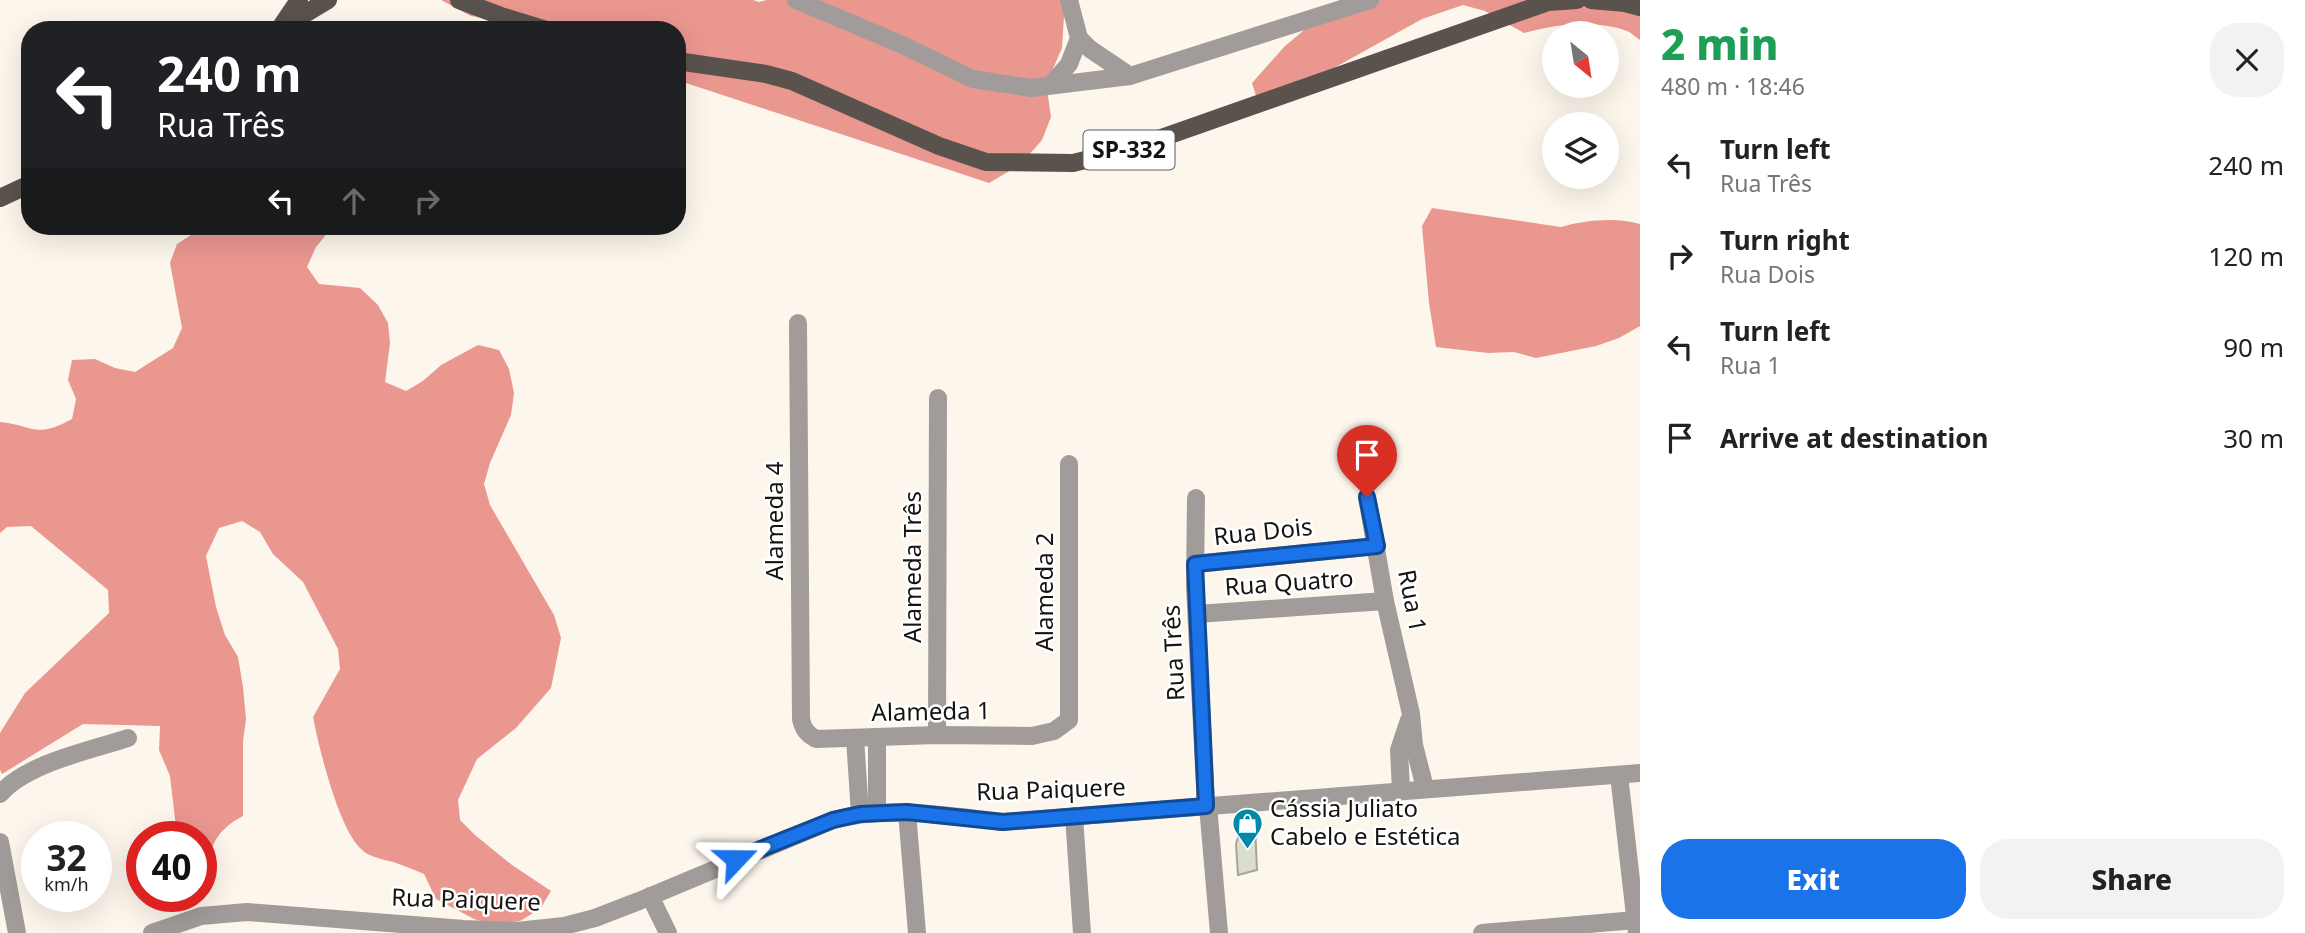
<!DOCTYPE html>
<meta charset="utf-8">
<style>
body{margin:0;font-family:"Noto Sans",sans-serif;background:#f2f2f2;color:#222;height:100vh;display:flex;flex-direction:column;font-size:26px;white-space:nowrap}
*{box-sizing:border-box;margin:0}
p{font-size:23px;color:#767676}
.icon{flex:none;width:38px;height:38px;fill:none;stroke:currentColor;stroke-width:2;stroke-linecap:round;stroke-linejoin:round}
.map{position:relative;flex:1;overflow:hidden}
.details{display:flex;flex-direction:column;background:#fff;width:665px}
.details>*{flex:none}
.banner{position:absolute;left:21px;top:21px;width:665px;height:214px;border-radius:28px;box-shadow:0 7px 28px #0002;background:#202124;color:#fff;overflow:hidden}
.needle{width:46px;rotate:150deg}
.controls{position:absolute;left:1542px;top:21px;display:grid;gap:14px}
.controls a{display:grid;place-items:center;width:77px;height:77px;border-radius:50%;background:#fff;box-shadow:0 7px 28px #0002;font-size:35px}
.speed{position:absolute;left:21px;top:821px;display:flex;gap:14px;font-size:35px;font-weight:700;text-align:center}
.speed>*{display:grid;place-content:center;width:91px;height:91px;border-radius:50%;background:#fff;box-shadow:0 7px 28px #0002;line-height:1}
.speed small{font-size:18px;font-weight:400}
.speed .limit{border:10px solid #d22;background:#fff;color:#111}
.pin{position:absolute;display:grid;place-items:center;width:60px;height:60px;color:#fff;margin:-72px -30px;border-radius:50% 50% 50% 0;rotate:-45deg;box-shadow:0 0 7px #0007}
.pin .icon{rotate:45deg}
.me{position:absolute;width:77px;margin:-38px;rotate:67deg;stroke-linejoin:round;filter:drop-shadow(0 0 5px #0008)}
.turn{display:flex;align-items:center;gap:24px;height:147px;padding:0 21px;font-size:32px}
.turn .icon{width:91px;height:91px;stroke-width:2.5}
.turn b{display:block;font-size:49px;line-height:60px}
.lanes{display:flex;align-items:center;height:66px;padding:0 21px;background:#0003;justify-content:center;gap:35px;direction:ltr}
.lanes .off{opacity:.35}
.round{display:grid;place-items:center;flex:none;width:74px;height:74px;border-radius:28px;background:#f2f2f2}
.summary{display:flex;align-items:center;justify-content:space-between;height:119px;padding:0 21px}
h1{font-size:42px;font-weight:800;line-height:52px;color:#1e9e55}
.button{display:flex;gap:14px;margin-top:auto;padding:14px 21px}
.button a{flex:1;height:80px;border-radius:28px;background:#1a73e8;color:#fff;font-size:28px;font-weight:800;line-height:80px;text-align:center}
.button a+a{background:#f2f2f2;color:#222}
ul{padding:0;list-style:none}
li{display:flex;align-items:center;gap:21px;height:91px;padding:0 21px}
li div{flex:1}
li b{display:block;font-size:26px}
li em{font-style:normal}
main{display:flex;flex:1;min-height:0}
.map>svg:first-child{display:block}
.forest{fill:#ea9790}
.building{fill:#dcddd1;stroke:#a5a69b;stroke-width:2}
.lines{fill:none;stroke-linecap:round;stroke-linejoin:round}
.minor{stroke:#a19c99;stroke-width:18}
.major{stroke:#5a524d;stroke-width:18}
.route-casing{stroke:#114b97;stroke-width:18}
.route{stroke:#1a73e8;stroke-width:12}
.labels{text-anchor:middle;stroke-width:5;stroke-linejoin:round;paint-order:stroke}
.shield{fill:#fff;stroke:#5c5a58;stroke-width:2}
.shield-label{font-size:23px;font-weight:bold;fill:#161410}
.street-label{font-size:24px;fill:#161410;stroke:#fff}
.poi-label{font-size:24px;fill:#161410;stroke:#fff;text-anchor:start}
</style>
<main>
<div class="map">
<svg width="1640" height="933" viewBox="0 0 1640 933">
<rect width="100%" height="100%" fill="#fdf6ec"/>
<!-- forest -->
<g class="forest">
<path d="M441,0H753L759,2L767,0H1065L1062,48L1052,71L1048,96L1051,117L1042,140L1028,156L1013,169L989,183L677,80V30H525L496,20L471,16Z"/>
<path d="M1340,0H1640V40C1635,37 1632,33 1627,31C1596,19 1555,24 1524,33L1485,11L1463,5L1422,19L1316,78L1258,102L1252,83L1285,46Z"/>
<path d="M1432,208L1561,227C1585,220 1616,217 1640,224V326L1619,338L1596,346L1536,358L1514,352L1488,353L1436,347L1429,303L1422,226Z"/>
<path d="M205,226H333L316,247L307,267L319,284L360,288L378,305L388,323L390,343L385,382L406,391L423,381L441,365L478,345L499,350L509,369L514,393L511,415L490,463L484,484L490,505L554,615L561,638L551,688L516,728L477,759L458,800L460,820L475,835L512,865L551,891L540,909L520,921L495,925L474,919L436,899L424,874C416,871 408,867 399,864C386,859 370,859 360,848C338,826 319,748 313,717L340,669L338,649L303,582L273,554L260,532L242,521L219,528L206,556L216,607L225,635L238,657L243,687L246,719L243,741V816C219,829 212,841 207,868L201,866V836H177L170,776L159,750L160,726L83,724L2,774L0,770V733L25,693L109,613L108,590L31,526L7,527L0,533V422C36,426 35,439 72,419L76,399L68,380L72,360L95,359L115,368L135,372L173,348L182,328L170,263L177,244Z"/>
</g>
<!-- building -->
<path class="building" d="M1247,826H1255L1257,870L1238,875L1236,844L1240,831Z"/>
<g class="lines">
<!-- minor -->
<g class="minor">
<path d="M796,0L898,43L973,79L1031,88L1130,76L1370,0"/>
<path d="M1079,38L1090,49L1130,76"/>
<path d="M1051,85L1069,64L1079,38L1069,0"/>
<path d="M798,323L801,719C803,729 807,734 816,739L937,735L1032,736L1054,731L1069,720V464"/>
<path d="M1367,497L1385,601L1411,714L1414,745L1425,788"/>
<path d="M1196,498L1195,586L1206,806"/>
<path d="M1195,564L1377,546"/>
<path d="M1197,614L1385,601"/>
<path d="M937,735L938,398"/>
<path d="M877,737V813"/>
<path d="M855,738L860,814"/>
<path d="M1619,775L1637,933"/>
<path d="M1401,790L1399,750L1409,720"/>
<path d="M0,794C27,763 89,751 128,738"/>
<path d="M1208,806L1219,933"/>
<path d="M907,812L917,933"/>
<path d="M1074,816L1082,933"/>
<path d="M0,842L17,933"/>
<path d="M650,896L668,933"/>
<path d="M152,933L201,916L247,912L464,929L517,931L564,926L595,918L639,901L833,820C888,805 947,816 1003,822L1640,773"/>
<path d="M1482,933L1636,920"/>
</g>
<!-- major -->
<g class="major">
<path d="M459,0L501,16L547,30"/>
<path d="M1591,0L1625,3L1640,7"/>
<path d="M282,25L299,0"/>
<path d="M278,30L328,0"/>
<path d="M677,61L766,74L792,81L939,146L986,162L1073,163L1130,149L1548,2L1577,0"/>
<path d="M0,198L30,184"/>
</g>
</g>
<g class="lines">
<defs>
<path id="route" d="M736,859L833,820L860,814L907,812L1003,822L1206,806L1195,564L1377,546L1367,497"/>
</defs>
<!-- route casing -->
<use href="#route" class="route-casing"/>
<!-- route -->
<use href="#route" class="route"/>
</g>
<!-- icons -->
<defs>
<symbol id="shop-pin" viewBox="-11 -11 22 30"><path d="M0 17L-7.5 6A9.5 9.5 0 1 1 7.5 6Z" fill="#0089a8" stroke="#fff"/><path d="M-5-2.5h2.3a2.7 3.5 0 0 1 5.4 0H5L5.5 6h-11ZM-1.5-2.5h3a1.5 2.3 0 0 0-3 0Z" fill="#fff"/></symbol>
</defs>
<g fill-rule="evenodd">
<use href="#shop-pin" x="1230" y="806" width="35" height="47"/>
</g>
<g class="labels">
<!-- shield labels -->
<rect class="shield" x="1083.5" y="130.5" width="91" height="39" rx="5"/>
<g class="shield-label">
<text x="1129" y="158">SP-332</text>
</g>
<!-- street labels -->
<g class="street-label">
<text transform="translate(775 521) rotate(-90)" y="8">Alameda 4</text>
<text transform="translate(1263 532) rotate(-6)" y="8">Rua Dois</text>
<text transform="translate(913 567) rotate(-90)" y="8">Alameda Três</text>
<text transform="translate(1289 583) rotate(-4)" y="8">Rua Quatro</text>
<text transform="translate(1045 592) rotate(-90)" y="8">Alameda 2</text>
<text transform="translate(1412 601) rotate(79)" y="8">Rua 1</text>
<text transform="translate(1174 653) rotate(-93)" y="8">Rua Três</text>
<text transform="translate(931 712) rotate(-1)" y="8">Alameda 1</text>
<text transform="translate(1051 790) rotate(-2)" y="8">Rua Paiquere</text>
<text transform="translate(466 900) rotate(2)" y="8">Rua Paiquere</text>
</g>
<!-- poi labels -->
<g class="poi-label">
<text x="1270" y="817">Cássia Juliato<tspan x="1270" dy="28">Cabelo e Estética</tspan></text>
</g>
</g>
</svg>
<div class="controls">
<a><svg class="needle" viewBox="-14 -14 28 28"><path d="M0-13l5 13h-10z" fill="#e53935"/><path d="M0 13l5-13h-10z" fill="#767676"/></svg></a>
<a><svg class="icon" aria-label="layers" viewBox="0 0 24 24"><path d="M12 4l9 5-9 5-9-5zM3 14l9 5 9-5"/></svg></a>
</div>
<div class="speed"><div>32<small>km/h</small></div><div class="limit">40</div></div>
<div class="pin" style="left:1367px;top:497px;background:#d93025"><svg class="icon" aria-label="arrive" viewBox="0 0 24 24"><path d="M6 21V4h12l-3 4 3 4H6"/></svg></div>
<svg class="me" style="left:736px;top:859px" viewBox="-20 -20 40 40"><path d="M0-17L14 15 0 8-14 15z" fill="#1a73e8" stroke="#fff" stroke-width="4"/></svg>
<div class="banner">
<div class="turn"><svg class="icon" aria-label="left" viewBox="0 0 24 24"><path d="M17 20v-9H6M10 6l-5 5 5 5"/></svg><div><b>240 m</b>Rua Três</div></div>
<div class="lanes"><svg class="icon" aria-label="left" viewBox="0 0 24 24"><path d="M17 20v-9H6M10 6l-5 5 5 5"/></svg><svg class="icon off" aria-label="ahead" viewBox="0 0 24 24"><path d="M12 20V5M6 11l6-6 6 6"/></svg><svg class="icon off" aria-label="right" viewBox="0 0 24 24"><path d="M7 20v-9h11M14 6l5 5-5 5"/></svg></div>
</div>
</div>
<section class="details">
<div class="summary"><div><h1>2 min</h1><p>480 m · 18:46</p></div><a class="round"><svg class="icon" aria-label="close" viewBox="0 0 24 24"><path d="M6 6l12 12M18 6L6 18"/></svg></a></div>
<ul>
<li><svg class="icon" aria-label="left" viewBox="0 0 24 24"><path d="M17 20v-9H6M10 6l-5 5 5 5"/></svg><div><b>Turn left</b><p>Rua Três</p></div><em>240 m</em></li>
<li><svg class="icon" aria-label="right" viewBox="0 0 24 24"><path d="M7 20v-9h11M14 6l5 5-5 5"/></svg><div><b>Turn right</b><p>Rua Dois</p></div><em>120 m</em></li>
<li><svg class="icon" aria-label="left" viewBox="0 0 24 24"><path d="M17 20v-9H6M10 6l-5 5 5 5"/></svg><div><b>Turn left</b><p>Rua 1</p></div><em>90 m</em></li>
<li><svg class="icon" aria-label="arrive" viewBox="0 0 24 24"><path d="M6 21V4h12l-3 4 3 4H6"/></svg><div><b>Arrive at destination</b></div><em>30 m</em></li>
</ul>
<div class="button"><a>Exit</a><a>Share</a></div>
</section>
</main>
